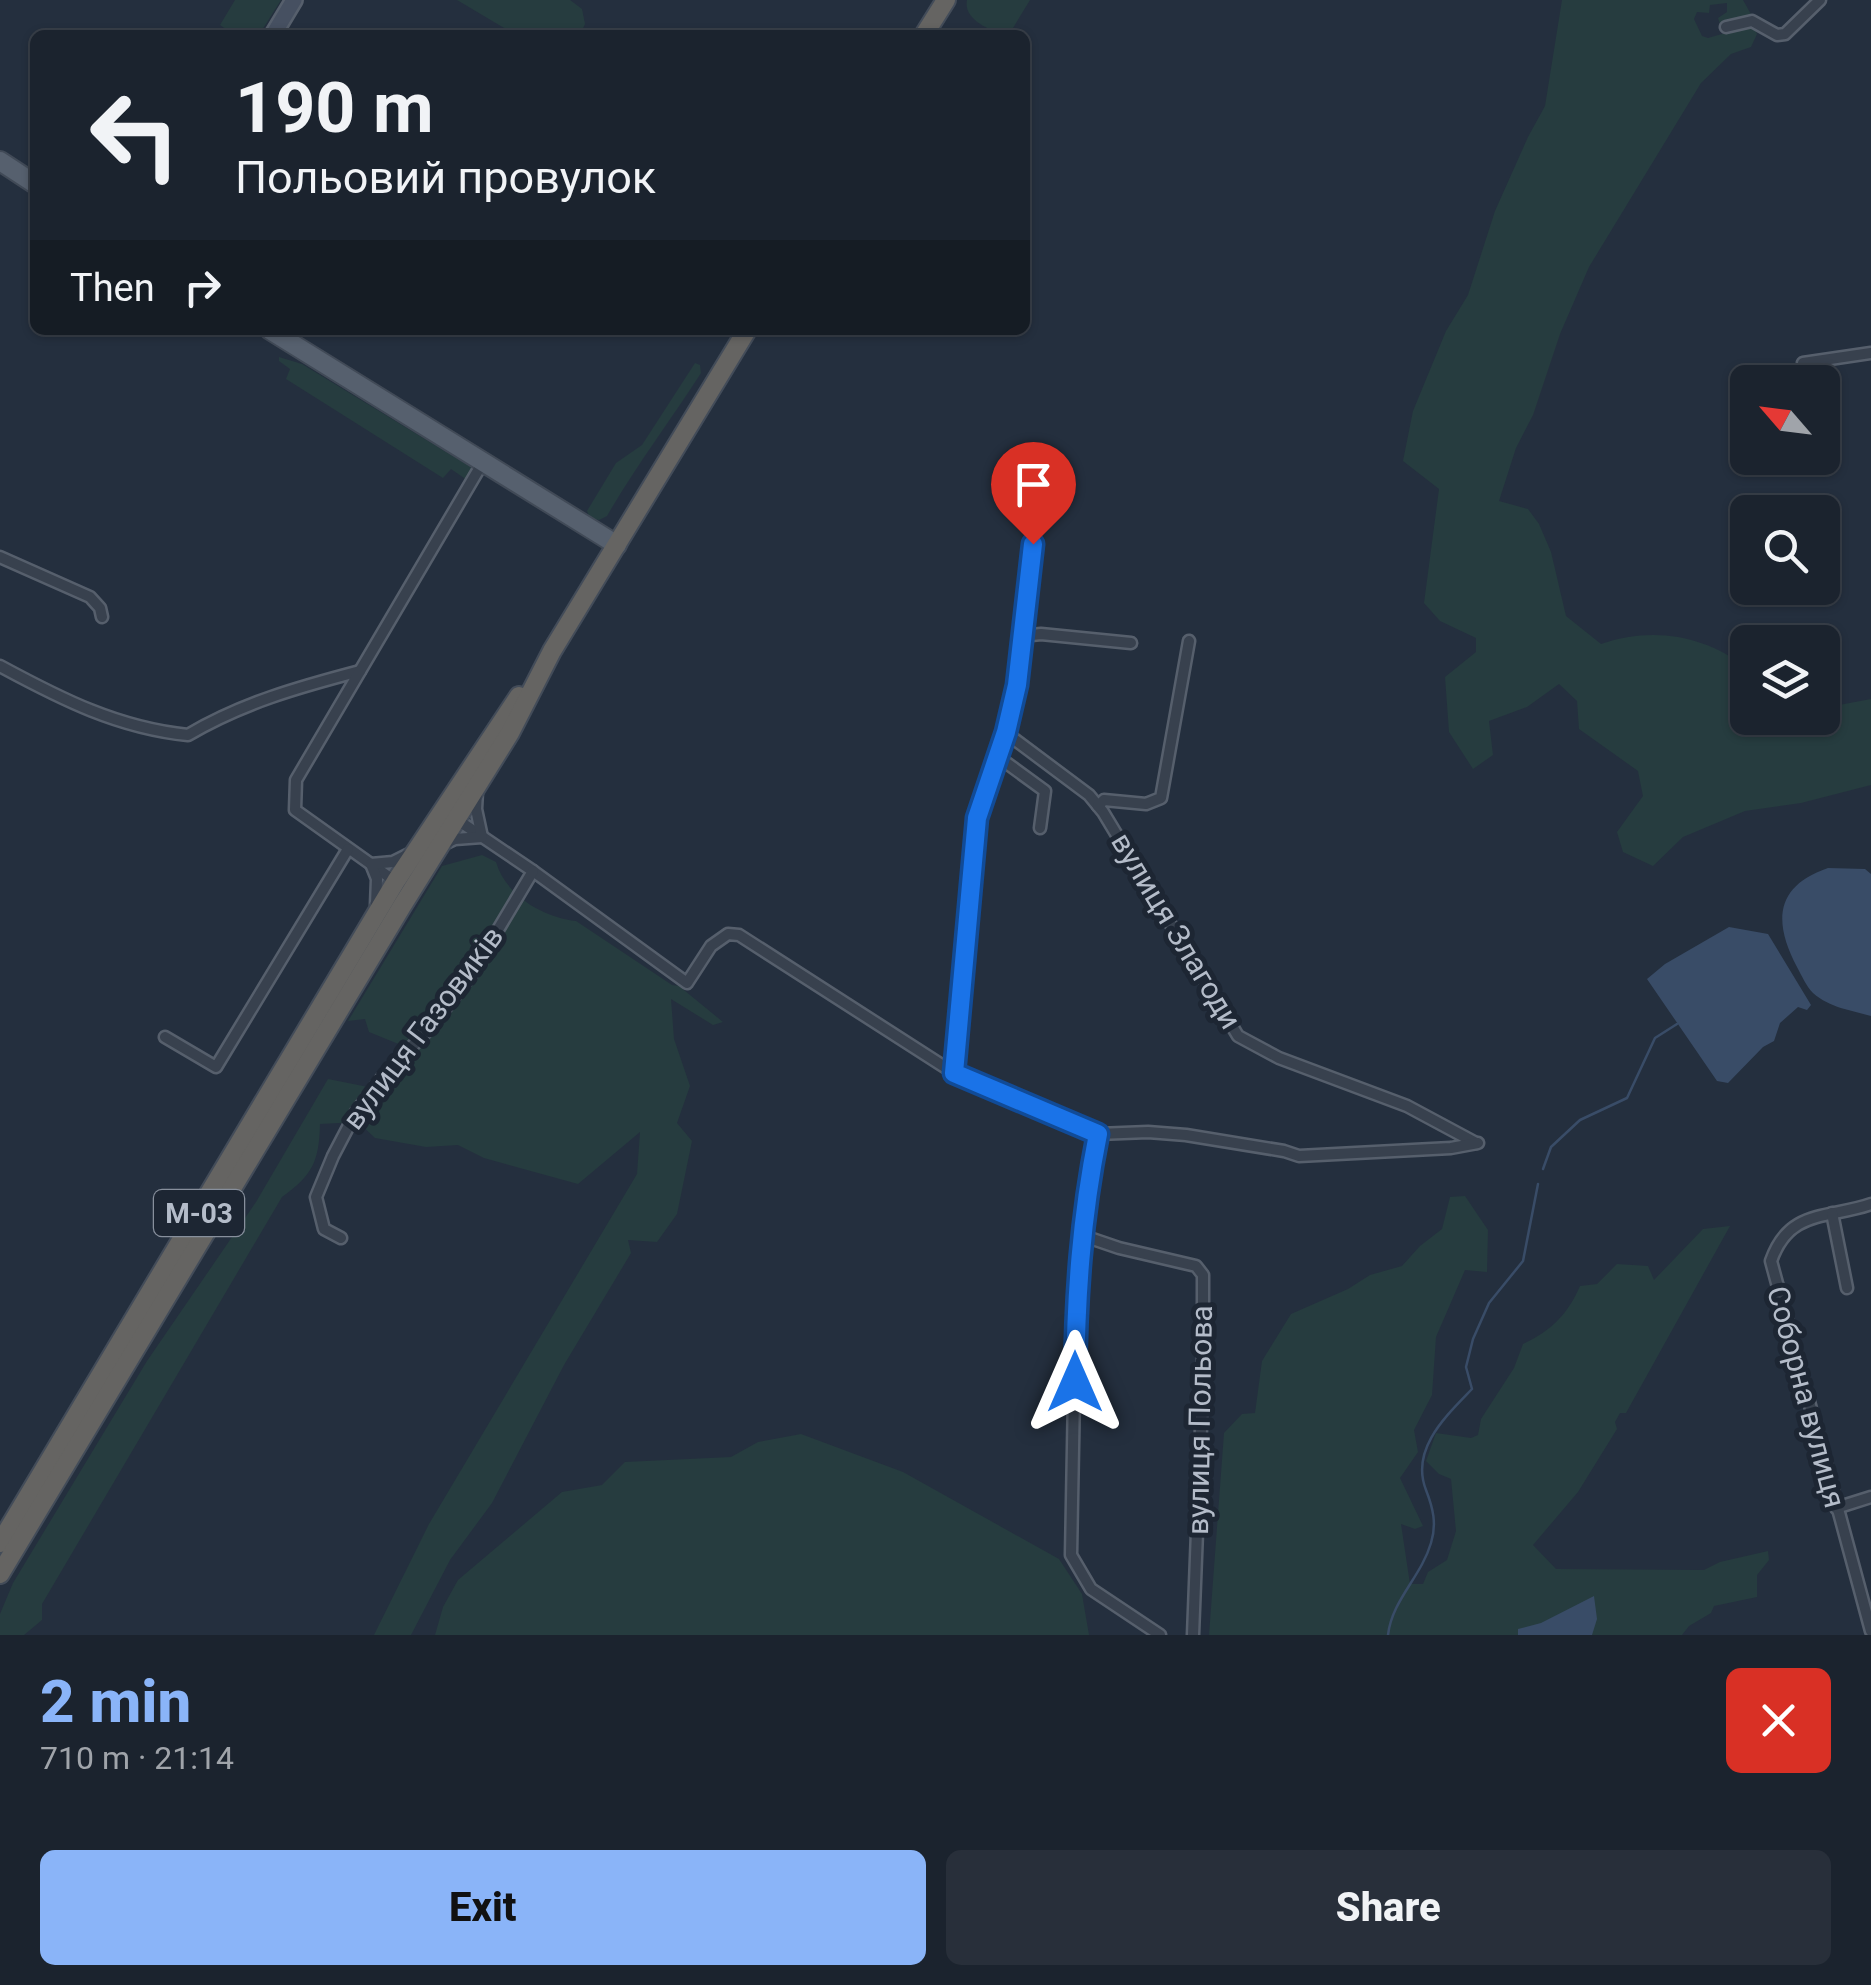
<!DOCTYPE html>
<meta charset="utf-8">
<style>
body{margin:0;font-family:Roboto,sans-serif;background:#282f3a;color:#f1f3f6;height:100vh;display:flex;flex-direction:column;font-size:38px;white-space:nowrap}
*{box-sizing:border-box;margin:0}
p{font-size:32px;color:#a0a4aa}
.icon{flex:none;width:55px;height:55px;fill:none;stroke:currentColor;stroke-width:2;stroke-linecap:round;stroke-linejoin:round}
.map{position:relative;height:1635px;overflow:hidden}
.panel{display:flex;flex-direction:column;background:#1b232e;flex:1}
.panel>*{flex:none}
.top-card{position:absolute;left:30px;top:30px;width:1000px;height:305px;border-radius:15px;box-shadow:0 2px 8px #0004,0 0 0 2px #39404a;background:#1b232e;color:#f1f3f6;overflow:hidden}
.needle{width:65px;rotate:298deg}
.fabs{position:absolute;left:1730px;top:365px;display:grid;gap:20px}
.fabs a{display:grid;place-items:center;width:110px;height:110px;border-radius:15px;background:#1b232e;box-shadow:0 2px 8px #0004,0 0 0 2px #39404a;font-size:50px}
.pin{position:absolute;display:grid;place-items:center;width:85px;height:85px;color:#fff;margin:-102px -42px;border-radius:50% 50% 50% 0;rotate:-45deg;box-shadow:0 0 10px #0007}
.pin .icon{rotate:45deg}
.me{position:absolute;width:110px;margin:-55px;rotate:0deg;stroke-linejoin:round;filter:drop-shadow(0 0 8px #0008)}
.turn{display:flex;align-items:center;gap:35px;height:210px;padding:0 40px;font-size:45px}
.turn .icon{width:130px;height:130px;stroke-width:2.5}
.turn b{display:block;font-size:70px;line-height:85px}
.then{display:flex;align-items:center;height:95px;padding:0 40px;background:#0003;gap:20px;font-size:38px}
.round{display:grid;place-items:center;flex:none;width:105px;height:105px;border-radius:15px;background:#282f3a}
.summary{display:flex;align-items:center;justify-content:space-between;height:170px;padding:0 40px}
h1{font-size:60px;font-weight:800;line-height:75px;color:#8ab4f8}
.cta{display:flex;gap:20px;margin-top:auto;padding:20px 40px}
.cta a{flex:1;height:115px;border-radius:15px;background:#8ab4f8;color:#111;font-size:40px;font-weight:800;line-height:115px;text-align:center}
.cta a+a{background:#282f3a;color:#f1f3f6}
.map>svg:first-child{display:block}
.green{fill:#263c3f}
.water{fill:#394c67}
.lines{fill:none;stroke-linecap:round;stroke-linejoin:round}
.stream{stroke:#394c67;stroke-width:2.5}
.minor-casing{stroke:#565f6c;stroke-width:15}
.secondary-casing{stroke:#565f6c;stroke-width:20}
.primary-casing{stroke:#414a57;stroke-width:22}
.trunk-casing{stroke:#434c59;stroke-width:22}
.minor{stroke:#38414e;stroke-width:10}
.secondary{stroke:#465061;stroke-width:15}
.primary{stroke:#56606e;stroke-width:18}
.trunk{stroke:#656462;stroke-width:18}
.route-casing{stroke:#114b97;stroke-width:25}
.route{stroke:#1a73e8;stroke-width:18}
.labels{text-anchor:middle;stroke-width:10;stroke-linejoin:round;paint-order:stroke}
.shield{fill:#1d2633;stroke:#878f9c;stroke-width:2.5}
.shield-label{font-size:28px;font-weight:bold;fill:#b4bcc9}
.street-label{font-size:30px;fill:#b4bcc9;stroke:#1d2633}
</style>
<div class="map">
<svg width="1871" height="1635" viewBox="0 0 1871 1635">
<rect width="100%" height="100%" fill="#242f3e"/>
<!-- green -->
<g class="green">
<path d="M235,0H281L259,35H234L220,25Z"/>
<path d="M457,0H570L582,9L585,24L580,35H516Z"/>
<path d="M967,0H1030L1010,33L1003,35C988,29 963,19 967,0Z"/>
<path d="M1562,0H1743L1752,16L1720,24L1718,18L1727,12V3L1710,5L1709,13L1697,12L1694,19L1702,36L1708,38L1753,25L1757,34L1751,47L1731,54L1701,83L1589,267L1560,334L1533,415L1516,448L1499,501L1528,509L1539,524L1551,552L1566,616L1601,644C1652,626 1705,635 1747,668L1748,718H1822L1823,708L1871,699V785L1801,803L1745,811L1683,837L1653,866L1623,852L1617,832L1643,796L1638,771L1579,729L1577,701L1559,684L1527,707L1489,721L1493,755L1473,769L1449,732L1445,677L1476,652V638L1440,621L1424,603L1439,489L1403,461L1413,411L1446,331L1468,295L1495,211L1528,137L1545,106Z"/>
<path d="M279,357L302,364L474,469L467,480L451,469L443,478L286,379L290,369L279,361Z"/>
<path d="M695,363L700,365L701,373C670,421 636,466 607,516L599,520L590,518L587,511L616,463L642,445Z"/>
<path d="M482,855L496,862C506,896 543,917 576,921L672,985L679,986L723,1022L713,1025L671,999L674,1039L690,1086L677,1123L692,1141L677,1214L657,1242L628,1240L631,1253L564,1365L492,1503L450,1560L411,1635H374L429,1524L637,1174L640,1132L578,1184L484,1158L458,1145L426,1147L375,1138L358,1122L320,1124C319,1161 313,1175 282,1197L42,1604V1620L24,1635H0V1614L13,1583L147,1361L256,1202L328,1079L383,1090L418,1052L369,1032L365,1019L348,1021L442,866Z"/>
<path d="M1465,1196L1488,1230L1487,1272L1465,1270L1436,1337L1432,1395L1414,1430L1418,1452L1400,1478L1423,1526L1415,1529L1401,1524L1410,1584H1423L1428,1572L1447,1560L1456,1531L1451,1479L1439,1474L1426,1461L1436,1433L1471,1438L1478,1435L1481,1419L1514,1368L1523,1344C1551,1331 1568,1314 1580,1286L1597,1284L1617,1264L1648,1266L1654,1280L1703,1229L1730,1226L1626,1413H1620L1615,1422L1617,1429L1578,1492L1533,1545L1556,1569L1704,1570L1720,1562L1768,1551L1769,1560L1757,1575V1597L1714,1606L1711,1613L1689,1626L1682,1635H1209L1224,1433L1242,1414L1255,1413L1262,1361L1291,1314L1348,1289L1370,1275L1402,1266L1420,1246L1442,1229L1450,1197Z"/>
<path d="M801,1434L903,1472L1059,1559L1082,1594L1089,1635H435L443,1607L458,1580L562,1492L602,1485L625,1462L731,1457L758,1442Z"/>
</g>
<!-- water -->
<g class="water">
<path d="M1828,868L1865,869L1871,874V1016C1851,1010 1830,1008 1813,993C1806,986 1802,976 1797,967C1773,922 1775,886 1828,868Z"/>
<path d="M1729,927L1768,934L1811,1005L1807,1010L1798,1007L1780,1023L1774,1041L1763,1047L1728,1083L1717,1081L1647,979L1665,964Z"/>
<path d="M1594,1596L1597,1619L1592,1635H1518V1629L1541,1623Z"/>
</g>
<g class="lines">
<!-- stream -->
<g class="stream">
<path d="M1543,1169L1551,1147L1580,1120L1627,1098L1655,1038L1677,1024"/>
<path d="M1388,1635C1392,1600 1421,1577 1431,1543C1437,1524 1433,1508 1426,1490C1410,1449 1446,1416 1472,1389L1466,1367L1473,1339L1489,1303L1523,1261L1538,1184"/>
</g>
<defs>
<g id="minor">
<path d="M1726,27L1752,21L1777,35L1785,34L1820,0"/>
<path d="M1803,363L1871,353"/>
<path d="M0,557L90,597L100,608L102,617"/>
<path d="M1022,636L1041,634L1131,643"/>
<path d="M0,666C61,699 118,728 188,735C242,703 299,687 360,671"/>
<path d="M1006,733L1089,795L1103,812L1238,1036L1279,1058L1407,1106L1476,1143"/>
<path d="M997,756L1045,791L1040,828"/>
<path d="M1098,806L1104,800L1146,804L1161,798L1189,641"/>
<path d="M456,819L533,871L687,983L711,946L728,934L739,935L954,1073L1098,1134L1148,1132L1186,1135L1284,1151L1299,1156L1451,1148L1478,1143"/>
<path d="M442,845L455,839L482,837L476,809L477,791"/>
<path d="M396,882L295,810L296,780L483,462"/>
<path d="M376,905L377,879L371,864L393,862L409,854"/>
<path d="M165,1037L216,1067L348,849"/>
<path d="M954,1073L977,818L1006,733L1017,685L1033,544"/>
<path d="M1098,1134L1086,1196L1076,1287L1071,1555L1091,1589L1160,1635"/>
<path d="M1871,1204C1827,1219 1789,1209 1771,1261L1871,1631"/>
<path d="M1832,1213L1847,1288"/>
<path d="M1081,1235L1119,1248L1196,1266L1203,1275V1376L1193,1635"/>
<path d="M341,1238L324,1229L316,1197L333,1156L356,1112L384,1075L431,1027L471,975L533,871"/>
<path d="M1836,1508L1871,1497"/>
</g>
<path id="secondary" d="M273,35L294,0"/>
<g id="primary">
<path d="M0,161L35,184"/>
<path d="M270,330L617,545"/>
</g>
<g id="trunk">
<path d="M924,35L946,0"/>
<path d="M0,1543L396,881L519,696"/>
<path d="M0,1574L402,906L510,733L552,651L747,330"/>
</g>
</defs>
<!-- minor casing -->
<use href="#minor" class="minor-casing"/>
<!-- secondary casing -->
<use href="#secondary" class="secondary-casing"/>
<!-- primary casing -->
<use href="#primary" class="primary-casing"/>
<!-- trunk casing -->
<use href="#trunk" class="trunk-casing"/>
<!-- minor -->
<use href="#minor" class="minor"/>
<!-- secondary -->
<use href="#secondary" class="secondary"/>
<!-- primary -->
<use href="#primary" class="primary"/>
<!-- trunk -->
<use href="#trunk" class="trunk"/>
</g>
<g class="lines">
<defs>
<path id="route" d="M1033,544L1017,685L1006,732L977,818L954,1073L1098,1134C1081,1219 1076,1296 1075,1382"/>
</defs>
<!-- route casing -->
<use href="#route" class="route-casing"/>
<!-- route -->
<use href="#route" class="route"/>
</g>
<g class="labels">
<!-- shield labels -->
<rect class="shield" x="154" y="1190" width="90" height="46" rx="8"/>
<g class="shield-label">
<text x="199" y="1223">М-03</text>
</g>
<!-- street labels -->
<g class="street-label">
<text transform="translate(1176 931) rotate(59)" y="10">вулиця Злагоди</text>
<text transform="translate(423 1028) rotate(-53)" y="10">вулиця Газовиків</text>
<text transform="translate(1806 1397) rotate(75)" y="10">Соборна вулиця</text>
<text transform="translate(1200 1420) rotate(-89)" y="10">вулиця Польова</text>
</g>
</g>
</svg>
<div class="fabs">
<a><svg class="needle" viewBox="-14 -14 28 28"><path d="M0-13l5 13h-10z" fill="#e53935"/><path d="M0 13l5-13h-10z" fill="#a0a4aa"/></svg></a>
<a><svg class="icon" aria-label="search" viewBox="0 0 24 24"><circle cx="10" cy="10" r="6"/><path d="M15 15l6 6"/></svg></a>
<a><svg class="icon" aria-label="layers" viewBox="0 0 24 24"><path d="M12 4l9 5-9 5-9-5zM3 14l9 5 9-5"/></svg></a>
</div>
<div class="pin" style="left:1033px;top:544px;background:#d93025"><svg class="icon" aria-label="arrive" viewBox="0 0 24 24"><path d="M6 21V4h12l-3 4 3 4H6"/></svg></div>
<svg class="me" style="left:1075px;top:1382px" viewBox="-20 -20 40 40"><path d="M0-17L14 15 0 8-14 15z" fill="#1a73e8" stroke="#fff" stroke-width="4"/></svg>
<div class="top-card">
<div class="turn"><svg class="icon" aria-label="left" viewBox="0 0 24 24"><path d="M17 20v-9H6M10 6l-5 5 5 5"/></svg><div><b>190 m</b>Польовий провулок</div></div>
<div class="then">Then<svg class="icon" aria-label="right" viewBox="0 0 24 24"><path d="M7 20v-9h11M14 6l5 5-5 5"/></svg></div>
</div>
</div>
<section class="panel">
<div class="summary"><div><h1>2 min</h1><p>710 m · 21:14</p></div><a class="round" style="background:#d93025;color:#fff"><svg class="icon" aria-label="close" viewBox="0 0 24 24"><path d="M6 6l12 12M18 6L6 18"/></svg></a></div>
<div class="cta"><a>Exit</a><a>Share</a></div>
</section>
